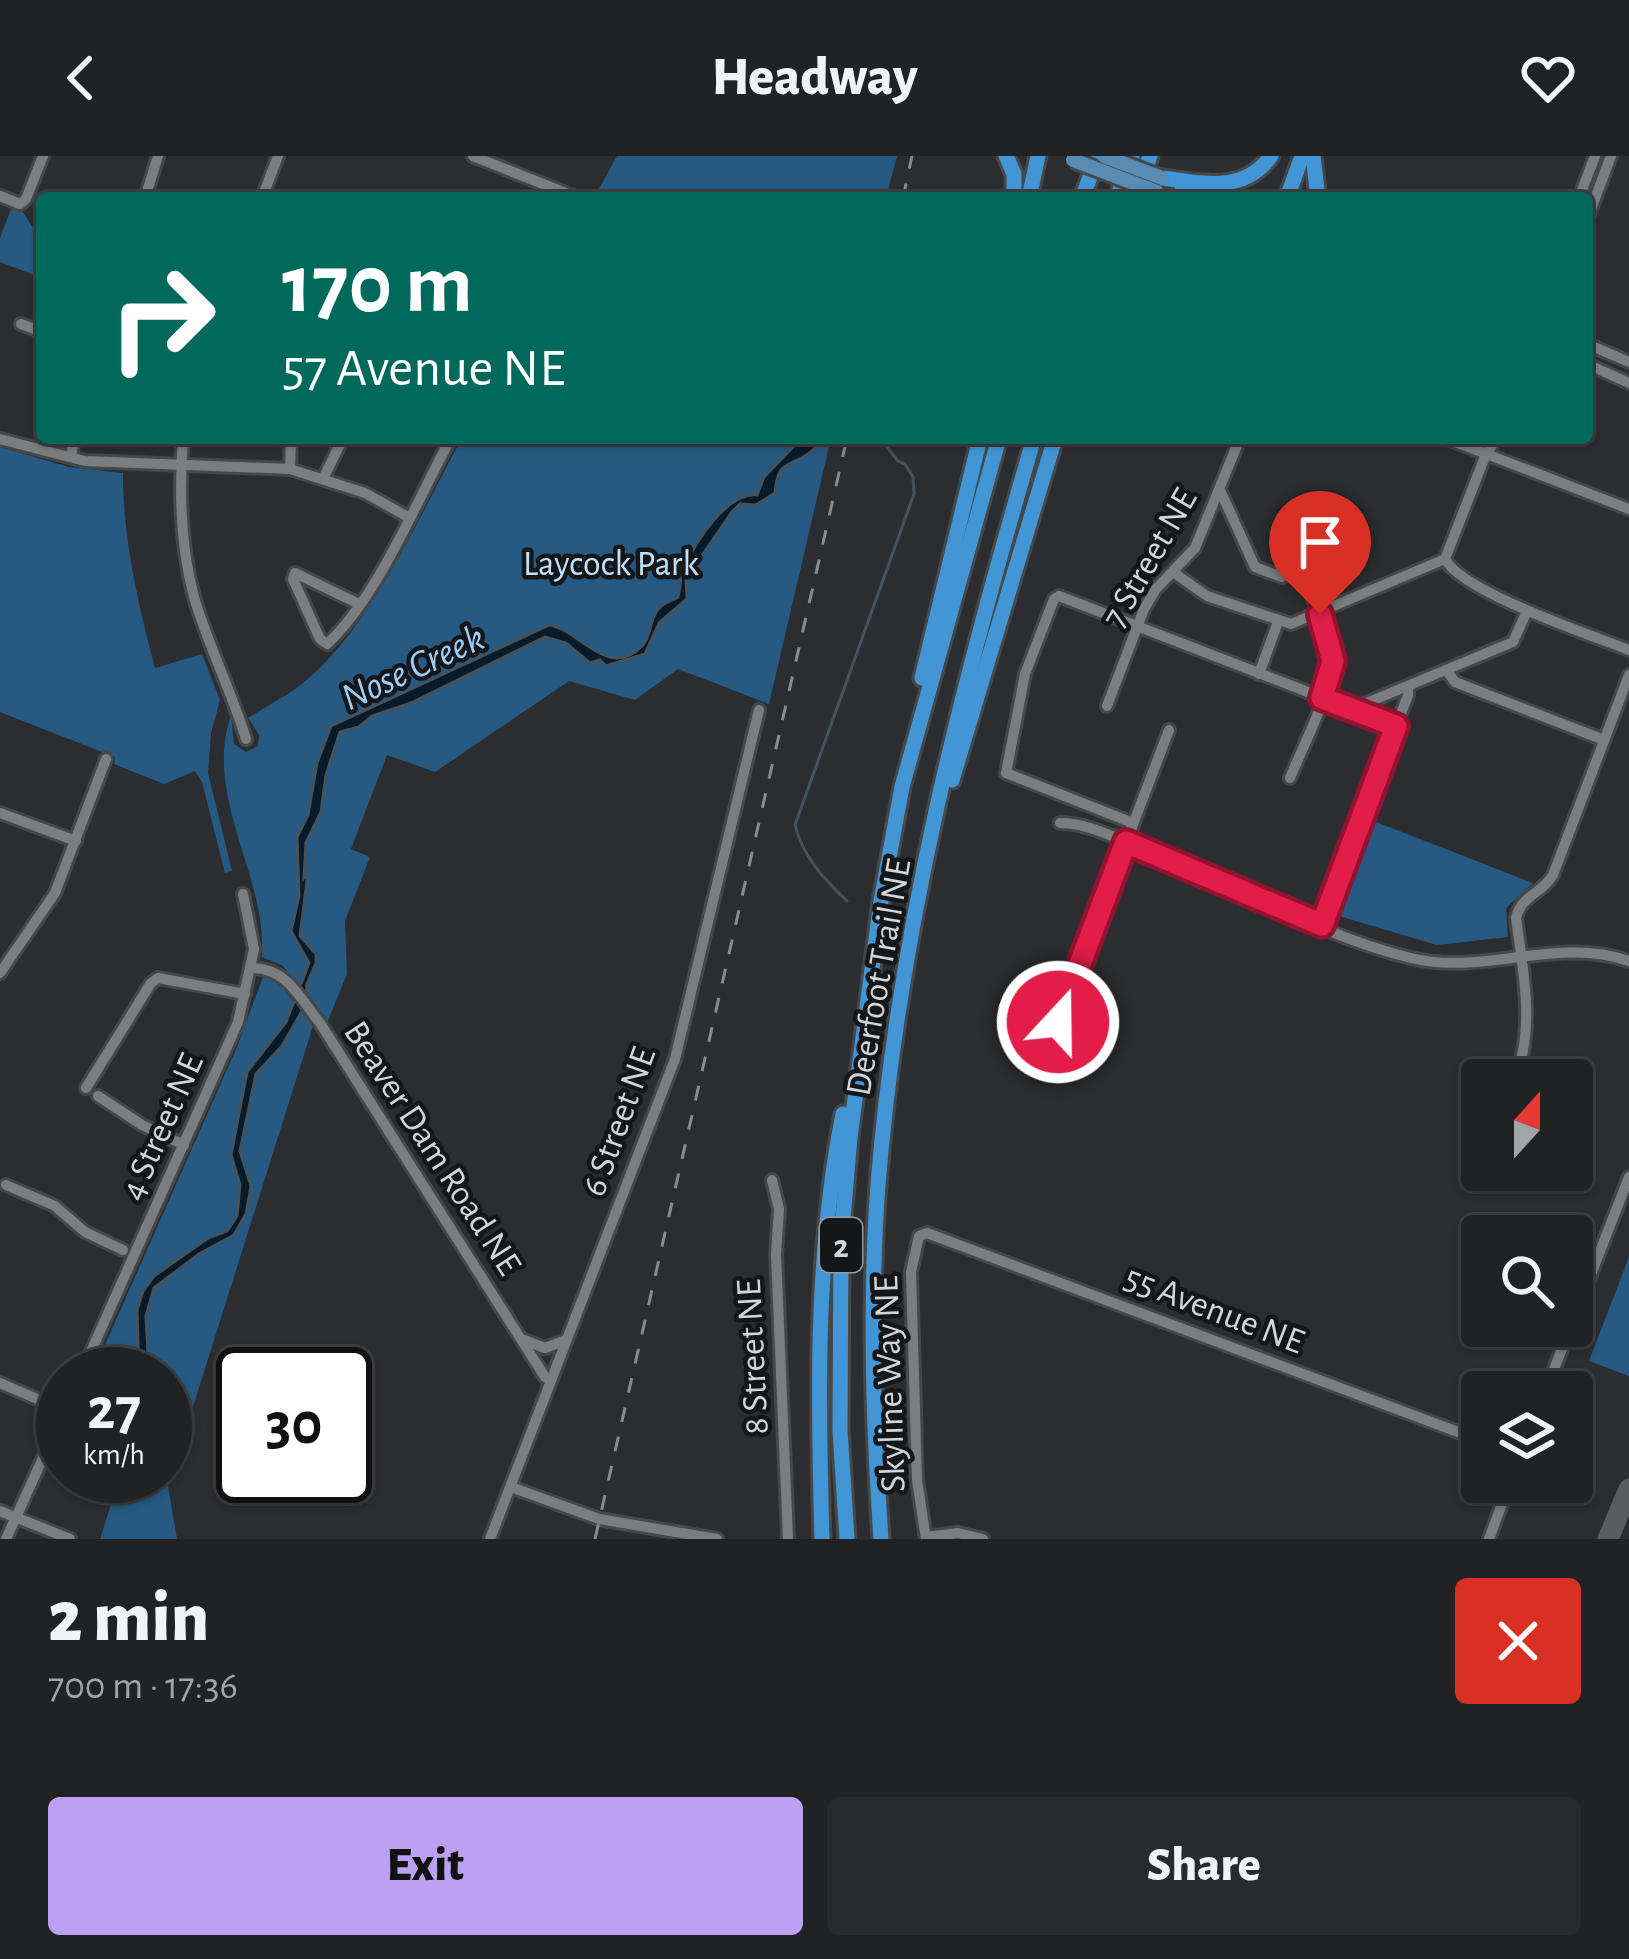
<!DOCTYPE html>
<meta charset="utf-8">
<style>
body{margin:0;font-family:"Alegreya Sans",sans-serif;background:#282a2c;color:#f1f3f6;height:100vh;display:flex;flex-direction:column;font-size:45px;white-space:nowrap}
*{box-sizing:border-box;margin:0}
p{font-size:39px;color:#a2a4a6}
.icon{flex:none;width:66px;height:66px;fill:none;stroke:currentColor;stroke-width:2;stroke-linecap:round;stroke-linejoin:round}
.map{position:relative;height:1383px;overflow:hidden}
.details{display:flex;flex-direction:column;background:#202224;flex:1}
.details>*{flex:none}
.guide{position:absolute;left:36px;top:36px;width:1557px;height:252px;border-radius:12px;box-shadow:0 3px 9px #0004,0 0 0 3px #3d3f41;background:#00695c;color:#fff;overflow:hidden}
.needle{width:78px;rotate:21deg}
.buttons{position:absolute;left:1461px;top:903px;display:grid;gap:24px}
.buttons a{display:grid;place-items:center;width:132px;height:132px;border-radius:12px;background:#202224;box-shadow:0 3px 9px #0004,0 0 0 3px #3d3f41;font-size:60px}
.speed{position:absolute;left:36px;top:1191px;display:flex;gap:24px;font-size:60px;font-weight:700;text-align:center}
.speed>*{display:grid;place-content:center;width:156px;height:156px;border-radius:50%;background:#202224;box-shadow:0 3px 9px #0004,0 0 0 3px #3d3f41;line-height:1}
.speed small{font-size:30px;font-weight:400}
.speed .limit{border:6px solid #111;border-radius:18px;background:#fff;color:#111}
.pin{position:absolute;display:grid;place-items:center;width:102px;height:102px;color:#fff;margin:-123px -51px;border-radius:50% 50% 50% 0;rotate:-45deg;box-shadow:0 0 12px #0007}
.pin .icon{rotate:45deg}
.me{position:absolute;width:132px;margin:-66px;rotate:21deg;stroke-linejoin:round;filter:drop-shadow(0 0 9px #0008)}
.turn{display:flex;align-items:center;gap:42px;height:252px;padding:0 48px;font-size:54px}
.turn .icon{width:156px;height:156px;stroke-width:2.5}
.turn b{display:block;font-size:84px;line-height:102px}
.round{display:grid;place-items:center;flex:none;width:126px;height:126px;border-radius:12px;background:#282a2c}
.head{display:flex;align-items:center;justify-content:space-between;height:204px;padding:0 48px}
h1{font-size:72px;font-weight:800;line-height:90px}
.button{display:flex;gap:24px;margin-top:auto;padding:24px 48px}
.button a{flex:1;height:138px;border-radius:12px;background:#bca0f2;color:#111;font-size:48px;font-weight:800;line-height:138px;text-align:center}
.button a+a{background:#282a2c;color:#f1f3f6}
header{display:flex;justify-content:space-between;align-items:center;height:156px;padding:0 48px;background:#202224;font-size:54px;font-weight:800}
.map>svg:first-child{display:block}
.green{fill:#265a82}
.water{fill:#071b2b;stroke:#44535e;stroke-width:3}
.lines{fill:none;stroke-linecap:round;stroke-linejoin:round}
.stream{stroke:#44535e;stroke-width:3}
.taxiway{stroke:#5a5c5e;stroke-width:21}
.minor-casing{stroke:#454849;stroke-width:16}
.major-casing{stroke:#454849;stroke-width:20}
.highway-casing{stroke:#454849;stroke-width:21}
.minor{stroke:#7a7e81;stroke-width:10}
.major{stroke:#588cb4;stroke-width:14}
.highway{stroke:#4296d6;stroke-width:15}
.rail{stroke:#898b8d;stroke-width:3;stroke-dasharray:15 15;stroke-linecap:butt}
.major-bridge-casing{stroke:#454849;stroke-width:20;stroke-linecap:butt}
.major-bridge{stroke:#588cb4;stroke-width:14}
.route-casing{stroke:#92132f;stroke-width:30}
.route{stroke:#e11d48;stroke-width:21}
.labels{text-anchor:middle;stroke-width:9;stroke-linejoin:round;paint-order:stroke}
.shield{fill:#141617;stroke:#9a9c9d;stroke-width:3}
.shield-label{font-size:33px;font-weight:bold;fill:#d3d5d6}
.street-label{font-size:36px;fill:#d3d5d6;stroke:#141617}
.park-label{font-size:36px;fill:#c0e1fe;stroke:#141617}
.water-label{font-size:39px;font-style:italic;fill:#9ccef9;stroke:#141617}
</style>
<header><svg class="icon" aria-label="back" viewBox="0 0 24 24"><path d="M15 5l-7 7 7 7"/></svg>Headway<svg class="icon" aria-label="heart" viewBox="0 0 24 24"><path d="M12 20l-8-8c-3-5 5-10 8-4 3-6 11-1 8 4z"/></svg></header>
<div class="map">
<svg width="1629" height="1383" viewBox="0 0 1629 1383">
<rect width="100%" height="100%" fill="#2b2d30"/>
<!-- green -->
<g class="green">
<path d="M617,0H897L886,42H594Z"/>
<path d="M11,53L23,56L42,86V122L0,106V82Z"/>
<path d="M462,282H831L769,548L678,513L635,544L569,525L435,616L387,599L351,693L370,701L345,765L347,818L327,867L283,810L262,801C267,718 203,642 231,559L234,588L246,596L258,590L259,579L248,562C261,554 276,545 288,538C364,489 419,360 462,282Z"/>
<path d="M0,291L69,311L123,317C123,385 138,447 155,512L202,498L220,544L211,577L208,617L232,715L225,717L202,626L195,615L164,628L114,608L115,601L0,556Z"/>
<path d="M1371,664L1533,727L1506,752L1508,781L1437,789L1342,761L1338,750Z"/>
<path d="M263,821L277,825L313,870L168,1330L177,1383H100L120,1320H165V1218H92L237,891Z"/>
<path d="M1629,1101V1220L1589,1205Z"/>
</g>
<!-- water -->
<path class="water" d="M802,282H827C818,287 812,297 803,301C782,312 778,309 775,337L756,349L740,348L732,356L686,423L687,443L659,467L645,498L606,510L600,504L590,507L566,487L545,481L411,547L372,560L359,571L340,576L326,619L321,656L306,687L304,722L308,717L300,780L316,798V807L307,828L305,850L282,890L256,918L240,995L251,1030L246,1058L234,1079L199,1098L154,1132L146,1160L149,1218H139L137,1154L143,1135L154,1120L208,1082L227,1075L237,1060L240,1029L231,999L247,916L286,866L309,807L291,775L299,740L297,681L308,659L317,607L331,570L549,469C578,472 608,525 642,490C650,482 650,466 656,456C662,446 669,447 678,441C681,431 679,422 684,412C695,386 727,336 757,339L764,321Z"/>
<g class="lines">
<!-- stream -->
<path class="stream" d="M847,745C823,722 803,701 795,669L914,338L913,321L905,308L898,305L880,282"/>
<!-- taxiway -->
<path class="taxiway" d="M1608,1383L1629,1333"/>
<defs>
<g id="minor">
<path d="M473,0L578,42"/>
<path d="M0,40L20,48L26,43L43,0"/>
<path d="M145,42L158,0"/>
<path d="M262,42L278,0"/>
<path d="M1579,42L1595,0"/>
<path d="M1587,64L1611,0"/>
<path d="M21,168L42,176"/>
<path d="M1587,188L1629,206"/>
<path d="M1587,208L1629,227"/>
<path d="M183,282C179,335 180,389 194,441C208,489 231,534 246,583"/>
<path d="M1445,282L1629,353"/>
<path d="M0,283L85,305L290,313L365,337L408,361"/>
<path d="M71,301L74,282"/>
<path d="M290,313L291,282"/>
<path d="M324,321L343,282"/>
<path d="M1220,334L1255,411L1282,421L1299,414C1312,441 1331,473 1333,504C1334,529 1301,595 1290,622"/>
<path d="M1445,403C1462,436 1591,479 1629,494"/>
<path d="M1445,403L1486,298L1497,282"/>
<path d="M1173,416L1207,440L1291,468L1445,403"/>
<path d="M359,448L295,417L293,423L320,483L327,488C378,441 417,344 451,282"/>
<path d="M1446,514L1455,526L1604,584"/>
<path d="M1259,518L1278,466"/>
<path d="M1107,550L1144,453L1156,433L1195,392L1240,282"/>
<path d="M1352,553L1396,570"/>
<path d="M0,657L76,685"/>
<path d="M1060,667C1087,667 1113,681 1138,691C1227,725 1320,780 1411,802C1483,820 1557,780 1629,805"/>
<path d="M1133,667L1006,617L1025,518L1054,443L1059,440L1352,553L1513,486L1527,455"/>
<path d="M1322,769L1408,539V530"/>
<path d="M251,812C287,812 299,841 320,867L545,1221L551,1224"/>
<path d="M0,817L55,737L106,603"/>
<path d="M1058,865L1169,574"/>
<path d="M1514,924C1536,874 1523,815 1516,762C1521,739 1542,738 1553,719L1629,519"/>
<path d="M86,932L151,827L158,822L245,838"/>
<path d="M98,940L142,969L184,989"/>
<path d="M1477,1019L1482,1005"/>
<path d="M772,1024L779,1053L776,1098L788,1383"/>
<path d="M6,1029L55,1050L85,1076L123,1094"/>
<path d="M1572,1167L1629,1021"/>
<path d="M524,1184L545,1192L566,1184"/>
<path d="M81,1218L238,866L254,793L243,738"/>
<path d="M0,1227L63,1254"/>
<path d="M1545,1236L1571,1170"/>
<path d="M511,1331L599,1363L717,1383"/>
<path d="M0,1355L70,1383"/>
<path d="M926,1381L958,1377L983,1383"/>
<path d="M6,1383L63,1258"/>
<path d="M490,1383L675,903L759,554"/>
<path d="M926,1383L917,1324L911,1116L919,1080L927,1077L1482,1285"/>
<path d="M1489,1383L1510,1326"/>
</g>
<path id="major" d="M1181,29L1216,42"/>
<g id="highway">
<path d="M1006,0L1014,18V42"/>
<path d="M1313,0L1318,42"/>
<path d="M1162,22C1203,27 1244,38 1271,0"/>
<path d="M1029,42L1038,0"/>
<path d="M1082,42L1097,3"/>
<path d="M1117,42L1132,0"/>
<path d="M1135,42L1150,0"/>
<path d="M1287,42L1302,0"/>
<path d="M922,522L980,282"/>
<path d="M952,624L1055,282"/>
<path d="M822,1383C818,1241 815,1099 843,958"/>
<path d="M847,1383L840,1274L841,1086L850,981L881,745L902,631L999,282"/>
<path d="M881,1383C873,1265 869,1146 878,1029C898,775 963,525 1034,282"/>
</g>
</defs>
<!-- minor casing -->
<use href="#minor" class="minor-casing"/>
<!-- major casing -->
<use href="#major" class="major-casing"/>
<!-- highway casing -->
<use href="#highway" class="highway-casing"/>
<!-- minor -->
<use href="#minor" class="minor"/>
<!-- major -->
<use href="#major" class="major"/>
<!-- highway -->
<use href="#highway" class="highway"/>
<!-- rail -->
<g class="rail">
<path d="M903,42L912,0"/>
<path d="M595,1383L847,282"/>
</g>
<defs>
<g id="major-bridge">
<path d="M1104,0L1162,22"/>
<path d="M1073,4L1157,36"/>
</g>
</defs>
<!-- major-bridge casing -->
<use href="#major-bridge" class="major-bridge-casing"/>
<!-- major-bridge -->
<use href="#major-bridge" class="major-bridge"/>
</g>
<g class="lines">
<defs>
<path id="route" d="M1058,866L1126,686L1322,769L1396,570L1322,542L1333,505L1320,458"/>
</defs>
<!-- route casing -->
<use href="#route" class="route-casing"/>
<!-- route -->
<use href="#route" class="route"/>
</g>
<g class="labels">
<!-- shield labels -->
<rect class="shield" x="820" y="1062" width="42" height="54" rx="9"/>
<g class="shield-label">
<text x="841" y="1101">2</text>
</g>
<!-- street labels -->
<g class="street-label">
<text transform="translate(1148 401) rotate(-60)" y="13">7 Street NE</text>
<text transform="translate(877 821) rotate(-80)" y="13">Deerfoot Trail NE</text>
<text transform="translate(617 965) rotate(-70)" y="13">6 Street NE</text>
<text transform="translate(160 970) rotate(-66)" y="13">4 Street NE</text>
<text transform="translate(434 991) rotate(57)" y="13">Beaver Dam Road NE</text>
<text transform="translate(1215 1152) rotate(21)" y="13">55 Avenue NE</text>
<text transform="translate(751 1201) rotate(-93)" y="13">8 Street NE</text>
<text transform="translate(888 1228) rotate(-92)" y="13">Skyline Way NE</text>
</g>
<!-- park labels -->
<g class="park-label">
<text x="611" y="419">Laycock Park</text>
</g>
<!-- water labels -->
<g class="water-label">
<text transform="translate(412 510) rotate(-25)" y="14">Nose Creek</text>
</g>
</g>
</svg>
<div class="buttons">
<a><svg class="needle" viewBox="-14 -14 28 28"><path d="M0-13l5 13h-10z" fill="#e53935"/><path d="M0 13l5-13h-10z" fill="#a2a4a6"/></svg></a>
<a><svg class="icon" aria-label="search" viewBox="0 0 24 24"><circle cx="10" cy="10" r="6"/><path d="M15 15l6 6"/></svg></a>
<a><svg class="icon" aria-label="layers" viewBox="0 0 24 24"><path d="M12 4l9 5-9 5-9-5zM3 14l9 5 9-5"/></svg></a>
</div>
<div class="speed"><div>27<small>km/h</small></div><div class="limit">30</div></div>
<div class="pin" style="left:1320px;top:458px;background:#d93025"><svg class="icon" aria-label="arrive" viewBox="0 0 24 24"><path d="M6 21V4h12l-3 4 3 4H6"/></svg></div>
<svg class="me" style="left:1058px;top:866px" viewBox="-20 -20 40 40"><circle r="17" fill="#e11d48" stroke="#fff" stroke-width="3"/><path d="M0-11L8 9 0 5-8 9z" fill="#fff"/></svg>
<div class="guide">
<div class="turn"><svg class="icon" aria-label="right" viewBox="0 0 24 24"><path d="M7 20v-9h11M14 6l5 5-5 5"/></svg><div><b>170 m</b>57 Avenue NE</div></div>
</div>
</div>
<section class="details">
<div class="head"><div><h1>2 min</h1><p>700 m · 17:36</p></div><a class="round" style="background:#d93025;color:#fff"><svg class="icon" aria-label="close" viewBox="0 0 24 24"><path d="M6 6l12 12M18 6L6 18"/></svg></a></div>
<div class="button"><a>Exit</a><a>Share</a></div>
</section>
